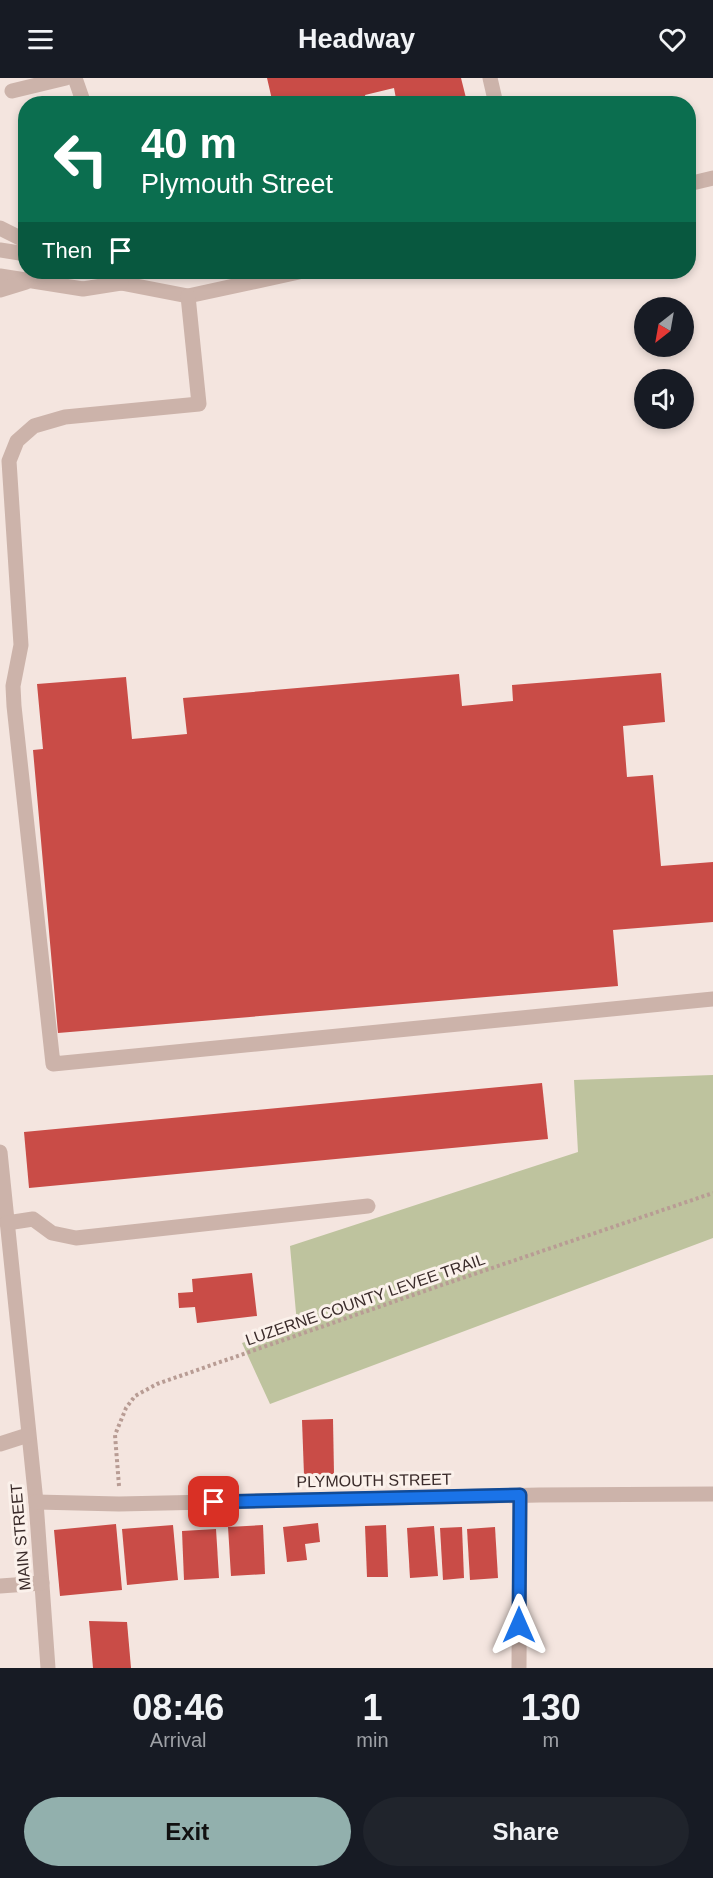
<!DOCTYPE html>
<style>
body{margin:0;font-family:Helvetica,sans-serif;background:#20242c;color:#f1f3f6;height:100vh;display:flex;flex-direction:column;font-size:22px;white-space:nowrap}
*{box-sizing:border-box;margin:0}
p{font-size:20px;color:#9ea1a6}
.icon{flex:none;width:33px;height:33px;fill:none;stroke:currentColor;stroke-width:2;stroke-linecap:round;stroke-linejoin:round}
.map{position:relative;height:1590px;overflow:hidden}
.side{display:flex;flex-direction:column;background:#171b24;flex:1}
.side>*{flex:none}
.banner{position:absolute;left:18px;top:18px;width:678px;height:183px;border-radius:24px;box-shadow:0 3px 9px #0003;background:#0b6e4f;color:#fff;overflow:hidden}
.needle{width:39px;rotate:211deg}
.tools{position:absolute;left:634px;top:219px;display:grid;gap:12px}
.tools a{display:grid;place-items:center;width:60px;height:60px;border-radius:50%;background:#171b24;box-shadow:0 3px 9px #0003;font-size:30px}
.pin{position:absolute;display:grid;place-items:center;width:51px;height:51px;color:#fff;margin:-26px;border-radius:12px;box-shadow:0 3px 9px #0006}
.me{position:absolute;width:66px;margin:-33px;rotate:0deg;stroke-linejoin:round;filter:drop-shadow(0 0 4px #0008)}
.turn{display:flex;align-items:center;gap:21px;height:126px;padding:0 24px;font-size:27px}
.turn .icon{width:78px;height:78px;stroke-width:2.5}
.turn b{display:block;font-size:42px;line-height:51px}
.then{display:flex;align-items:center;height:57px;padding:0 24px;background:#0003;gap:12px;font-size:22px}
.eta{display:flex;justify-content:space-evenly;align-items:center;height:102px;text-align:center}
.eta b{font-size:36px;font-weight:700;line-height:42px}
.action{display:flex;gap:12px;margin-top:auto;padding:12px 24px}
.action a{flex:1;height:69px;border-radius:36px;background:#92b0ad;color:#111;font-size:24px;font-weight:700;line-height:69px;text-align:center}
.action a+a{background:#20242c;color:#f1f3f6}
header{display:flex;justify-content:space-between;align-items:center;height:78px;padding:0 24px;background:#171b24;font-size:27px;font-weight:700}
.map>svg:first-child{display:block}
.green{fill:#bec39e}
.building{fill:#c94c47}
.lines{fill:none;stroke-linecap:round;stroke-linejoin:round}
.path{stroke:#b89c94;stroke-width:4;stroke-dasharray:3 3;stroke-linecap:butt}
.minor{stroke:#ccb3aa;stroke-width:15}
.route-casing{stroke:#114b97;stroke-width:15}
.route{stroke:#1a73e8;stroke-width:10}
.labels{text-anchor:middle;stroke-width:6;stroke-linejoin:round;paint-order:stroke}
.street-label{font-size:16px;fill:#3a2b2a;stroke:#fbf1eb}
</style>
<header><svg class="icon" aria-label="menu" viewBox="0 0 24 24"><path d="M4 6h16M4 12h16M4 18h16"/></svg>Headway<svg class="icon" aria-label="heart" viewBox="0 0 24 24"><path d="M12 20l-8-8c-3-5 5-10 8-4 3-6 11-1 8 4z"/></svg></header>
<div class="map">
<svg width="713" height="1590" viewBox="0 0 713 1590">
<rect width="100%" height="100%" fill="#f4e5df"/>
<!-- green -->
<path class="green" d="M713,997V1160L270,1326L242,1265L297,1246L290,1168L578,1074L574,1002Z"/>
<!-- building -->
<g class="building">
<path d="M267,0H461L467,24L397,26L394,10L365,17L367,26H273Z"/>
<path d="M661,595L665,644L623,648L627,699L653,697L661,788L713,784V844L613,852L618,908L58,955L33,672L43,671L37,606L126,599L132,661L187,656L183,620L459,596L462,628L513,623L512,607Z"/>
<path d="M542,1005L548,1061L29,1110L24,1054Z"/>
<path d="M252,1195L257,1238L197,1245L195,1229L179,1230L178,1215L193,1214L192,1201Z"/>
<path d="M333,1341L334,1396L304,1397L302,1342Z"/>
<path d="M318,1445L320,1464L305,1466L307,1482L287,1484L283,1449Z"/>
<path d="M116,1446L122,1512L60,1518L54,1452Z"/>
<path d="M173,1447L178,1502L127,1507L122,1451Z"/>
<path d="M263,1447L265,1496L231,1498L228,1449Z"/>
<path d="M386,1447L388,1499H367L365,1448Z"/>
<path d="M434,1448L438,1498L410,1500L407,1450Z"/>
<path d="M462,1449L464,1500L443,1502L440,1450Z"/>
<path d="M495,1449L498,1500L470,1502L467,1451Z"/>
<path d="M216,1451L219,1500L184,1502L182,1453Z"/>
<path d="M89,1543L127,1544L131,1590H93Z"/>
</g>
<g class="lines">
<!-- path -->
<path class="path" d="M119,1408L115,1357L126,1330L135,1318L157,1306L439,1208L713,1115"/>
<!-- minor -->
<g class="minor">
<path d="M75,0L84,26"/>
<path d="M490,0L496,26"/>
<path d="M12,13L66,0"/>
<path d="M688,106L713,100"/>
<path d="M0,150L26,163"/>
<path d="M0,172L26,176"/>
<path d="M101,194L121,205L188,218L299,194"/>
<path d="M0,198L83,211L121,205"/>
<path d="M0,212L26,204"/>
<path d="M188,218L199,326L65,339L34,348L17,363L9,383L21,567L13,608L14,628L53,986L713,921"/>
<path d="M0,1074L36,1424L48,1590"/>
<path d="M7,1145L33,1141L52,1155L76,1160L368,1128"/>
<path d="M0,1366L28,1357"/>
<path d="M36,1424L119,1426L539,1417L713,1416"/>
<path d="M0,1508L42,1505"/>
<path d="M519,1590L520,1417"/>
</g>
</g>
<g class="lines">
<defs>
<path id="route" d="M214,1424L520,1417L519,1547"/>
</defs>
<!-- route casing -->
<use href="#route" class="route-casing"/>
<!-- route -->
<use href="#route" class="route"/>
</g>
<g class="labels">
<!-- street labels -->
<g class="street-label">
<text transform="translate(365 1221) rotate(-19)" y="6">LUZERNE COUNTY LEVEE TRAIL</text>
<text transform="translate(374 1402) rotate(-1)" y="6">PLYMOUTH STREET</text>
<text transform="translate(20 1459) rotate(-95)" y="6">MAIN STREET</text>
</g>
</g>
</svg>
<div class="tools">
<a><svg class="needle" viewBox="-14 -14 28 28"><path d="M0-13l5 13h-10z" fill="#e53935"/><path d="M0 13l5-13h-10z" fill="#9ea1a6"/></svg></a>
<a><svg class="icon" aria-label="sound" viewBox="0 0 24 24"><path d="M4 9h4l5-4v14l-5-4H4zM17 9q2 3 0 6"/></svg></a>
</div>
<div class="pin" style="left:214px;top:1424px;background:#d93025"><svg class="icon" aria-label="arrive" viewBox="0 0 24 24"><path d="M6 21V4h12l-3 4 3 4H6"/></svg></div>
<svg class="me" style="left:519px;top:1547px" viewBox="-20 -20 40 40"><path d="M0-17L14 15 0 8-14 15z" fill="#1a73e8" stroke="#fff" stroke-width="4"/></svg>
<div class="banner">
<div class="turn"><svg class="icon" aria-label="left" viewBox="0 0 24 24"><path d="M17 20v-9H6M10 6l-5 5 5 5"/></svg><div><b>40 m</b>Plymouth Street</div></div>
<div class="then">Then<svg class="icon" aria-label="arrive" viewBox="0 0 24 24"><path d="M6 21V4h12l-3 4 3 4H6"/></svg></div>
</div>
</div>
<section class="side">
<div class="eta">
<div><b>08:46</b><p>Arrival</p></div>
<div><b>1</b><p>min</p></div>
<div><b>130</b><p>m</p></div>
</div>
<div class="action"><a>Exit</a><a>Share</a></div>
</section>
